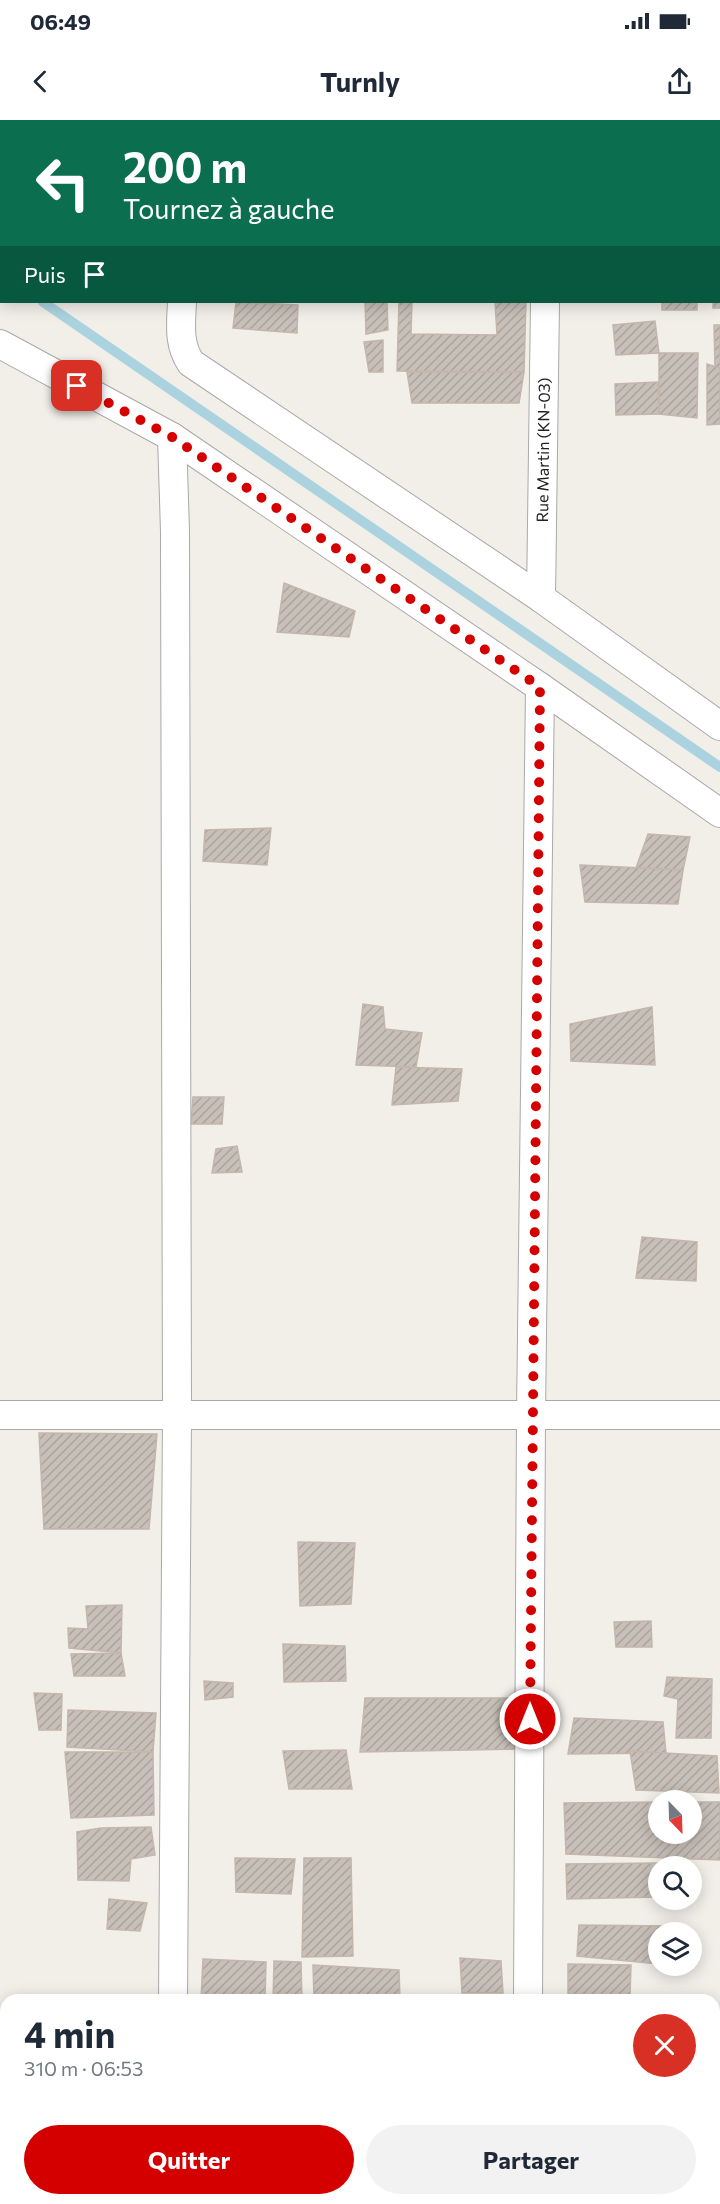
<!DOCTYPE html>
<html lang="fr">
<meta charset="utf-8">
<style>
body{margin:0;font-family:Commissioner,sans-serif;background:#f2f2f3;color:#1f2937;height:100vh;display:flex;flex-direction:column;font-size:22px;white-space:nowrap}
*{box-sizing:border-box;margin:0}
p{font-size:20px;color:#747a83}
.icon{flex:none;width:33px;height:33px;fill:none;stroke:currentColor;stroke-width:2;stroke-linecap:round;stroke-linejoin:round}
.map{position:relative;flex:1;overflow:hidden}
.details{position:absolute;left:0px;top:1874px;width:720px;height:212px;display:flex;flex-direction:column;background:#fff;border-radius:18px 18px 0 0;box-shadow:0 3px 15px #0003}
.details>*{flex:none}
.hud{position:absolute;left:0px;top:0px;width:720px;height:183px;box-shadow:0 3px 15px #0003;background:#0b6e4f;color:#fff;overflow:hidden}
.needle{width:39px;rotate:157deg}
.tools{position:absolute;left:648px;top:1670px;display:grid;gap:12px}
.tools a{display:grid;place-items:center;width:54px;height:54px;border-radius:50%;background:#fff;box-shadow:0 3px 15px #0003;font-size:30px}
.pin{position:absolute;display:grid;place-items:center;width:51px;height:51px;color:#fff;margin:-26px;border-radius:12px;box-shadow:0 3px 9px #0006}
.me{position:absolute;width:66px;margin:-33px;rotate:0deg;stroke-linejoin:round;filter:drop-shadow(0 0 4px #0008)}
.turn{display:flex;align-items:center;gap:21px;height:126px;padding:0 24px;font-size:27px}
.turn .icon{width:78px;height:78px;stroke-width:2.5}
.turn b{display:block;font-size:42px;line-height:51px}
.then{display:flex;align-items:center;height:57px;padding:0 24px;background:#0003;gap:12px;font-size:22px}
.round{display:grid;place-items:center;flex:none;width:63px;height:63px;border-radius:32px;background:#f2f2f3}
.summary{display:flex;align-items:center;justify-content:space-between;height:102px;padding:0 24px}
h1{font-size:36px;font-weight:700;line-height:45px}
.primary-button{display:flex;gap:12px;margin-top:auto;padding:12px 24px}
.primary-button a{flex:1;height:69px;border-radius:36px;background:#d40000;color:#fff;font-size:24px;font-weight:700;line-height:69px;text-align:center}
.primary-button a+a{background:#f2f2f3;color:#1f2937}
.status{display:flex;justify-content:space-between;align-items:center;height:42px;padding:0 30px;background:#fff;direction:ltr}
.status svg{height:16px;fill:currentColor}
header{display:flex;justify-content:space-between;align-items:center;height:78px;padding:0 24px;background:#fff;font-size:27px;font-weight:700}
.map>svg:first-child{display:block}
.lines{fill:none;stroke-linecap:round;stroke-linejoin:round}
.stream{stroke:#aad3df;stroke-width:10}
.building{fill:url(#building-hatch);stroke:#c4b6ab;stroke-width:1.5}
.minor-casing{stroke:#a9a9a9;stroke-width:30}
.minor{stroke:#fff;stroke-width:28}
.route{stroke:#d40000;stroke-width:10;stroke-dasharray:0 18}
.labels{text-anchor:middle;stroke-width:5;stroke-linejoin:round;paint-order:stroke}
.street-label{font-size:16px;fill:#222;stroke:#fff}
</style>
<div class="status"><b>06:49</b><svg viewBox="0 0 49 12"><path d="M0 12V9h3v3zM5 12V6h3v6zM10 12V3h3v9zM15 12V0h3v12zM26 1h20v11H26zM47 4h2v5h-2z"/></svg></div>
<header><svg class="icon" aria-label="back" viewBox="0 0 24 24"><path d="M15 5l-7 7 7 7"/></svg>Turnly<svg class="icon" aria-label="share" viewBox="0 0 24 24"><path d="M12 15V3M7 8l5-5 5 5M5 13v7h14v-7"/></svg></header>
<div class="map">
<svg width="720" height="2084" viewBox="0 0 720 2084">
<defs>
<pattern id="building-hatch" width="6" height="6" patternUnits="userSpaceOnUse" patternTransform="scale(1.5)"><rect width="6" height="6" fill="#c7bfb8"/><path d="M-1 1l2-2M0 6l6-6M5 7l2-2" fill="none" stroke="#aba49e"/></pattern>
</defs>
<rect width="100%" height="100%" fill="#f2efe9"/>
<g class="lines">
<!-- stream -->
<g class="stream">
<path d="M0,142L2,144"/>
<path d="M43,182L720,647"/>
</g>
</g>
<!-- building -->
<g class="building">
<path d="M79,0H154L155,2H79Z"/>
<path d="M207,0H306L207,2Z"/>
<path d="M455,0H521V2Z"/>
<path d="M718,102L720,188H713V182H718Z"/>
<path d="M236,182L298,185L297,213L233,208Z"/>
<path d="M365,182H387L388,210L366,214Z"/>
<path d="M399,182H412L411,214L497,215L495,182H526L524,252L397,251Z"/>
<rect x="662" y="182" width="35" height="8"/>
<path d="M655,201L659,233L616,235L613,205Z"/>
<path d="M714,205H720V248H715Z"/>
<path d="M383,220V252H369L364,222Z"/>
<path d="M659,233H698L697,298L659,294Z"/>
<path d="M707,244L720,248V304L707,305Z"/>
<path d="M407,252H524L519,283H412Z"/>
<path d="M658,262L659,294L616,295L615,264Z"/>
<path d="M284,463L355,491L349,517L277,512Z"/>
<path d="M271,708L267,745L203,741L205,710Z"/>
<path d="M648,714L690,717L683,750L636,748Z"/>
<path d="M580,745L683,750L678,784L585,782Z"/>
<path d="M363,884L383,887L385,909L422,913L416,947L356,945Z"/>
<path d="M652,887L655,945L571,941L570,904Z"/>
<path d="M396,947L462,949L458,981L392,985Z"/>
<path d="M193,977H224L222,1004H191Z"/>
<path d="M237,1026L242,1052L212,1053L216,1029Z"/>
<path d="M642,1117L697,1122L696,1161L636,1158Z"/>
<path d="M39,1313L157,1314L149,1409H44Z"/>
<path d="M298,1422L355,1423L351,1484L300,1486Z"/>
<path d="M122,1485L121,1533L69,1528L68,1508L88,1509L86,1486Z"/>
<path d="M651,1501L652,1527H616L614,1502Z"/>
<path d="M283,1524L345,1526L346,1561L284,1562Z"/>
<path d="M121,1533L125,1556H74L71,1534Z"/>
<path d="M667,1557L712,1559L711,1618H676L678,1579L664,1576Z"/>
<path d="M204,1561L233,1563V1577L205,1580Z"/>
<path d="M34,1573L62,1574L61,1610H39Z"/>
<path d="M365,1578H516L521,1629L360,1632Z"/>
<path d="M68,1590L156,1593L153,1632L67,1627Z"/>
<path d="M574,1598L663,1602L666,1633L568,1634Z"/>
<path d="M346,1630L352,1669H289L283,1631Z"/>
<path d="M630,1631L717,1636L719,1673L636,1670Z"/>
<path d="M65,1632H153L154,1695L71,1698Z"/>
<path d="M658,1682V1713H692V1682H720V1740L566,1734L564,1683Z"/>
<path d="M151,1707L155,1735L131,1739L129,1761L78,1760L77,1712L101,1708Z"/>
<path d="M235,1738L295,1739L291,1774L236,1772Z"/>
<path d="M304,1738H351L353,1836L302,1837Z"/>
<path d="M657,1743L658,1777L567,1779L566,1744Z"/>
<path d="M109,1779L147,1783L140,1811L107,1809Z"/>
<path d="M579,1805L671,1806V1812H658V1844L577,1836Z"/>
<path d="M460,1838L501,1841L503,1873H462Z"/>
<path d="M203,1839L266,1842L265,1880H201Z"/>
<path d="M274,1841L301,1842L302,1880H273Z"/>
<path d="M568,1844L631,1845L630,1876L568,1874Z"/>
<path d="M313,1845L399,1850L400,1880H314Z"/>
</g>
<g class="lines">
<defs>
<g id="minor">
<path d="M185,2V0"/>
<path d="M547,2V0"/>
<path d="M182,182C181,204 178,224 191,243L541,478L720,606"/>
<path d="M0,224L172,317L540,567L720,693"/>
<path d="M172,317L175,411L177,1295L173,1880"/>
<path id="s1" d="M541,478L545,182"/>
<path d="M0,1295H720"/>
<path d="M528,1880L531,1295L540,567"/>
<path d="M0,2044H6"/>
<path d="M714,2054H720"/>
</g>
</defs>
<!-- minor casing -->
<use href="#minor" class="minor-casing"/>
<!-- minor -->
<use href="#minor" class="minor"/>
</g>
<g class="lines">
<!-- route -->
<path class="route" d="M77,266L172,317L540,567L530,1599"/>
</g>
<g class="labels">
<!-- street labels -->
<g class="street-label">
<text dy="6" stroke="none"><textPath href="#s1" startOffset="148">Rue Martin (KN-03)</textPath></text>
</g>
</g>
</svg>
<div class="tools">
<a><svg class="needle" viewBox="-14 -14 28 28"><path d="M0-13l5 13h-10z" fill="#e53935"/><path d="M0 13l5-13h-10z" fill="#747a83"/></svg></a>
<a><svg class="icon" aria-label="search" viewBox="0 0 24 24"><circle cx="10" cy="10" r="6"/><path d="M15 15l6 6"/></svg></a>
<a><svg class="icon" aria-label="layers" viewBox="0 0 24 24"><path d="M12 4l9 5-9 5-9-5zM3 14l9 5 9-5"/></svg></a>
</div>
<div class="pin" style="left:77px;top:266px;background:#d93025"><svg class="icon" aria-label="arrive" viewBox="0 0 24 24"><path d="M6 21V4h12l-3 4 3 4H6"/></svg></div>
<svg class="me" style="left:530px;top:1599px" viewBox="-20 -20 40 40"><circle r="17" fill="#d40000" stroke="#fff" stroke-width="3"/><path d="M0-11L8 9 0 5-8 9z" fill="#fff"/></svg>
<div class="hud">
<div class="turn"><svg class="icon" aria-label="left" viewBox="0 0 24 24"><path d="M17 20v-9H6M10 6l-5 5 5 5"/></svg><div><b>200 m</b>Tournez à gauche</div></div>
<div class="then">Puis<svg class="icon" aria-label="arrive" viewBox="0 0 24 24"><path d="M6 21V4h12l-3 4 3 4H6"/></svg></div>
</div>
<section class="details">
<div class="summary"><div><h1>4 min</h1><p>310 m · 06:53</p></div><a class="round" style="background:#d93025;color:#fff"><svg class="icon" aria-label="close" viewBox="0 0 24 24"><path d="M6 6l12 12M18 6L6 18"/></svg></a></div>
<div class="primary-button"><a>Quitter</a><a>Partager</a></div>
</section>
</div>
